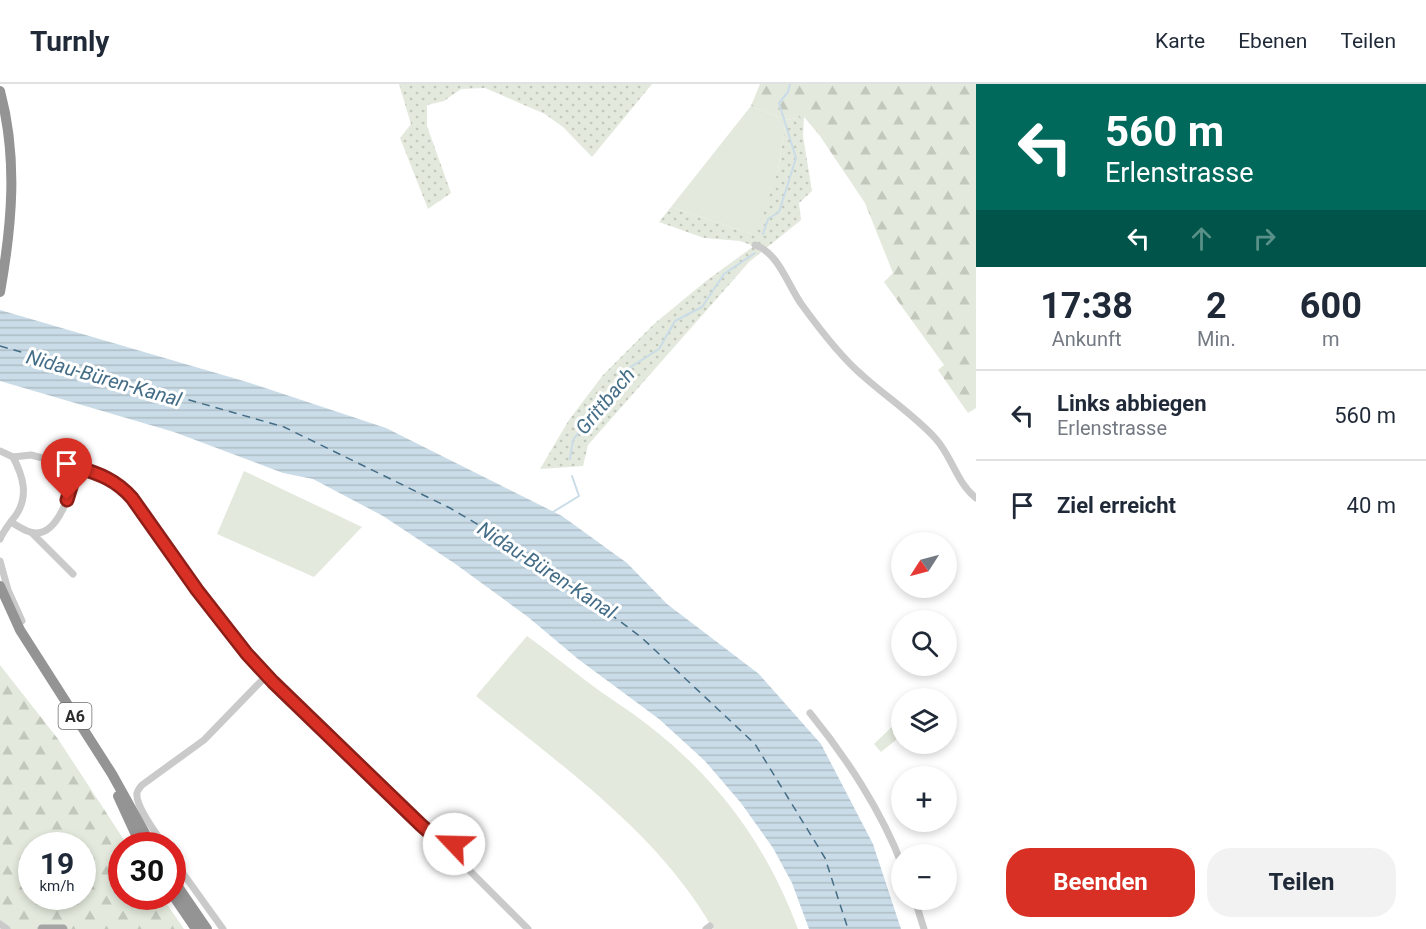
<!DOCTYPE html>
<html lang="de">
<meta charset="utf-8">
<style>
body{margin:0;font-family:Roboto,sans-serif;background:#f2f2f3;color:#1f2937;height:100vh;display:flex;flex-direction:column;font-size:22px;white-space:nowrap}
*{box-sizing:border-box;margin:0}
p{font-size:20px;color:#747a83}
.icon{flex:none;width:33px;height:33px;fill:none;stroke:currentColor;stroke-width:2;stroke-linecap:round;stroke-linejoin:round}
.map{position:relative;flex:1;overflow:hidden}
.details{display:flex;flex-direction:column;background:#fff;width:450px}
.details>*{flex:none}
.top-card{background:#00695c;color:#fff;overflow:hidden}
.needle{width:39px;rotate:234deg}
.buttons{position:absolute;left:891px;top:448px;display:grid;gap:12px}
.buttons a{display:grid;place-items:center;width:66px;height:66px;border-radius:50%;background:#fff;box-shadow:0 3px 9px #0003;font-size:30px}
.speed{position:absolute;left:18px;top:748px;display:flex;gap:12px;font-size:30px;font-weight:700;text-align:center}
.speed>*{display:grid;place-content:center;width:78px;height:78px;border-radius:50%;background:#fff;box-shadow:0 3px 9px #0003;line-height:1}
.speed small{font-size:15px;font-weight:400}
.speed .limit{border:9px solid #d22;background:#fff;color:#111}
.pin{position:absolute;display:grid;place-items:center;width:51px;height:51px;color:#fff;margin:-62px -26px;border-radius:50% 50% 50% 0;rotate:-45deg;box-shadow:0 0 6px #0007}
.pin .icon{rotate:45deg}
.me{position:absolute;width:66px;margin:-33px;rotate:294deg;stroke-linejoin:round;filter:drop-shadow(0 0 4px #0008)}
.turn{display:flex;align-items:center;gap:21px;height:126px;padding:0 30px;font-size:27px}
.turn .icon{width:78px;height:78px;stroke-width:2.5}
.turn b{display:block;font-size:42px;line-height:51px}
.lanes{display:flex;align-items:center;height:57px;padding:0 30px;background:#0003;justify-content:center;gap:30px;direction:ltr}
.lanes .off{opacity:.35}
.eta{display:flex;justify-content:space-evenly;align-items:center;height:102px;text-align:center}
.eta b{font-size:36px;font-weight:700;line-height:42px}
.primary-button{display:flex;gap:12px;margin-top:auto;padding:12px 30px}
.primary-button a{flex:1;height:69px;border-radius:24px;background:#d93025;color:#fff;font-size:24px;font-weight:700;line-height:69px;text-align:center}
.primary-button a+a{background:#f2f2f3;color:#1f2937}
ul{padding:0;list-style:none}
li{display:flex;align-items:center;gap:18px;height:90px;padding:0 30px;border-top:2px solid #e0e1e3}
li div{flex:1}
li b{display:block;font-size:22px}
li em{font-style:normal}
header{display:flex;align-items:center;gap:36px;box-sizing:border-box;height:84px;padding:0 30px;background:#fff;border-bottom:2px solid #e0e1e3}
header strong{font-size:28px}
nav{display:flex;gap:33px;margin-inline-start:auto;font-size:21px}
main{display:flex;flex:1;min-height:0}
.map>svg:first-child{display:block}
.grass{fill:url(#grass-dots)}
.forest{fill:url(#forest-firs);fill-rule:evenodd}
.garden{fill:#e3e9dc}
.water{fill:url(#water-rules)}
.lines{fill:none;stroke-linecap:round;stroke-linejoin:round}
.stream{stroke:#cadce7;stroke-width:2}
.ferry{stroke:#446d87;stroke-width:1.5;stroke-dasharray:8 6;stroke-linecap:butt}
.minor{stroke:#cacaca;stroke-width:7}
.major{stroke:#a5a5a5;stroke-width:9}
.highway{stroke:#949494;stroke-width:10}
.route-casing{stroke:#8d1f18;stroke-width:15}
.route{stroke:#d93025;stroke-width:10}
.labels{text-anchor:middle;stroke-width:6;stroke-linejoin:round;paint-order:stroke}
.shield{fill:#fff;stroke:#6c6c6c;stroke-width:1.5}
.shield-label{font-size:16px;font-weight:bold;fill:#2d2d2d}
.water-label{font-size:20px;font-style:italic;fill:#446d87;stroke:#fff}
</style>
<header>
<strong>Turnly</strong>
<nav><a>Karte</a><a>Ebenen</a><a>Teilen</a></nav>
</header>
<main>
<div class="map">
<svg width="976" height="845" viewBox="0 0 976 845">
<defs>
<pattern id="grass-dots" width="8" height="8" patternUnits="userSpaceOnUse" patternTransform="scale(1.5)"><rect width="8" height="8" fill="#e3e9dc"/><path d="M2 2h.1M6 6h.1" fill="none" stroke="#c3c8bd" stroke-width="1.8" stroke-linecap="round"/></pattern>
<pattern id="forest-firs" width="22" height="20" patternUnits="userSpaceOnUse" patternTransform="scale(1.5)"><rect width="22" height="20" fill="#e3e9dc"/><path d="M5 1l3.5 6h-7zM16 11l3.5 6h-7z" fill="#c3c8bd"/></pattern>
<pattern id="water-rules" width="6" height="5" patternUnits="userSpaceOnUse" patternTransform="scale(1.5)"><rect width="6" height="5" fill="#cadce7"/><path d="M0 2.5h6" fill="none" stroke="#aebdc6"/></pattern>
</defs>
<rect width="100%" height="100%" fill="#fff"/>
<!-- grass -->
<g class="grass">
<path d="M399,0H652L592,73L563,43L545,30L485,4L461,5L444,17L427,21V42L451,109L428,125L400,54L411,40Z"/>
<path d="M804,33L803,52L812,107L799,119L801,136L749,178L588,361L583,382L540,385L569,336L603,291L654,240L706,197L754,162L740,157L704,154L659,138L671,123L752,150L778,86L786,36Z"/>
</g>
<!-- forest -->
<g class="forest">
<path d="M760,0H976V324L968,329L938,286L944,281L884,198L893,189L865,119L820,52L804,33L786,36L751,22Z"/>
<path d="M0,581L58,655L128,762H122V813H162L184,845H7L0,840ZM32,762H82V813H32Z"/>
</g>
<!-- garden -->
<g class="garden">
<path d="M751,22L786,36L778,86L757,145L752,150L671,123Z"/>
<path d="M244,387L362,443L314,493L217,450Z"/>
<path d="M527,552C547,566 565,581 585,596C605,612 628,625 648,641C719,696 767,762 798,845H713C657,747 561,682 476,612Z"/>
<path d="M901,634V652L881,668L874,660Z"/>
</g>
<!-- water -->
<path class="water" d="M0,226L247,298L386,344L562,432L627,479L667,520L759,590L821,660L873,760L901,845H809L792,799L773,764L741,719L705,677L659,635L578,575L528,533L454,479L383,432L313,395L283,389L174,348L0,297Z"/>
<g class="lines">
<!-- stream -->
<g class="stream">
<path d="M763,150L768,135L779,128L796,74L779,19L788,8L790,0"/>
<path d="M570,375L573,356L626,286L659,265L675,237L702,223L724,190L755,169"/>
<path d="M553,428L579,412L572,392"/>
</g>
<!-- ferry -->
<path class="ferry" d="M0,262L284,343L450,424L536,475L641,553L755,660L825,774L848,845"/>
<!-- minor -->
<g class="minor">
<path d="M755,161C779,169 788,202 802,221C818,243 842,274 862,291C885,312 914,331 935,354C952,372 956,398 976,414"/>
<path d="M0,367L13,373L31,371L77,383L107,393L119,400L132,414L197,506L247,570L273,598L437,755"/>
<path d="M11,438C18,442 29,450 37,449C61,448 72,401 77,383"/>
<path d="M32,449L73,490"/>
<path d="M0,455C4,446 10,439 16,431C29,412 23,392 13,373"/>
<path d="M0,477L8,506L22,537"/>
<path d="M810,629C846,673 882,728 902,781"/>
<circle cx="445" cy="761" r="10"/>
<path d="M165,762C157,751 135,722 137,709C137,707 141,702 142,701L204,656L267,591"/>
<path d="M451,768L528,845"/>
<path d="M172,774L223,845"/>
<path d="M915,816L924,845"/>
<path d="M0,840L7,845"/>
<path d="M706,845L710,842"/>
</g>
<!-- major -->
<path class="major" d="M42,845H63"/>
<!-- highway -->
<g class="highway">
<path d="M0,7C18,74 12,141 0,208"/>
<path d="M0,502L20,546L112,690L152,762"/>
<path d="M118,712L141,762"/>
<path d="M172,794L207,845"/>
<path d="M172,810L196,845"/>
</g>
</g>
<g class="lines">
<defs>
<path id="route" d="M67,416L77,383C100,390 116,396 132,414L197,506L247,570L273,598L421,741L437,755L446,752L451,754L454,760"/>
</defs>
<!-- route casing -->
<use href="#route" class="route-casing"/>
<!-- route -->
<use href="#route" class="route"/>
</g>
<g class="labels">
<!-- shield labels -->
<rect class="shield" x="58.5" y="619" width="33" height="26" rx="4.5"/>
<g class="shield-label">
<text x="75" y="638">A6</text>
</g>
<!-- water labels -->
<g class="water-label">
<text transform="translate(104 294) rotate(16)" y="7">Nidau-Büren-Kanal</text>
<text transform="translate(605 317) rotate(-50)" y="7">Grittbach</text>
<text transform="translate(547 486) rotate(33)" y="7">Nidau-Büren-Kanal</text>
</g>
</g>
</svg>
<div class="buttons">
<a><svg class="needle" viewBox="-14 -14 28 28"><path d="M0-13l5 13h-10z" fill="#e53935"/><path d="M0 13l5-13h-10z" fill="#747a83"/></svg></a>
<a><svg class="icon" aria-label="search" viewBox="0 0 24 24"><circle cx="10" cy="10" r="6"/><path d="M15 15l6 6"/></svg></a>
<a><svg class="icon" aria-label="layers" viewBox="0 0 24 24"><path d="M12 4l9 5-9 5-9-5zM3 14l9 5 9-5"/></svg></a>
<a>+</a>
<a>−</a>
</div>
<div class="speed"><div>19<small>km/h</small></div><div class="limit">30</div></div>
<div class="pin" style="left:67px;top:416px;background:#d93025"><svg class="icon" aria-label="arrive" viewBox="0 0 24 24"><path d="M6 21V4h12l-3 4 3 4H6"/></svg></div>
<svg class="me" style="left:454px;top:760px" viewBox="-20 -20 40 40"><circle r="19" fill="#fff"/><path d="M0-13L10 11 0 6-10 11z" fill="#d93025"/></svg>
</div>
<section class="details">
<div class="top-card">
<div class="turn"><svg class="icon" aria-label="left" viewBox="0 0 24 24"><path d="M17 20v-9H6M10 6l-5 5 5 5"/></svg><div><b>560 m</b>Erlenstrasse</div></div>
<div class="lanes"><svg class="icon" aria-label="left" viewBox="0 0 24 24"><path d="M17 20v-9H6M10 6l-5 5 5 5"/></svg><svg class="icon off" aria-label="ahead" viewBox="0 0 24 24"><path d="M12 20V5M6 11l6-6 6 6"/></svg><svg class="icon off" aria-label="right" viewBox="0 0 24 24"><path d="M7 20v-9h11M14 6l5 5-5 5"/></svg></div>
</div>
<div class="eta">
<div><b>17:38</b><p>Ankunft</p></div>
<div><b>2</b><p>Min.</p></div>
<div><b>600</b><p>m</p></div>
</div>
<ul>
<li><svg class="icon" aria-label="left" viewBox="0 0 24 24"><path d="M17 20v-9H6M10 6l-5 5 5 5"/></svg><div><b>Links abbiegen</b><p>Erlenstrasse</p></div><em>560 m</em></li>
<li><svg class="icon" aria-label="arrive" viewBox="0 0 24 24"><path d="M6 21V4h12l-3 4 3 4H6"/></svg><div><b>Ziel erreicht</b></div><em>40 m</em></li>
</ul>
<div class="primary-button"><a>Beenden</a><a>Teilen</a></div>
</section>
</main>
